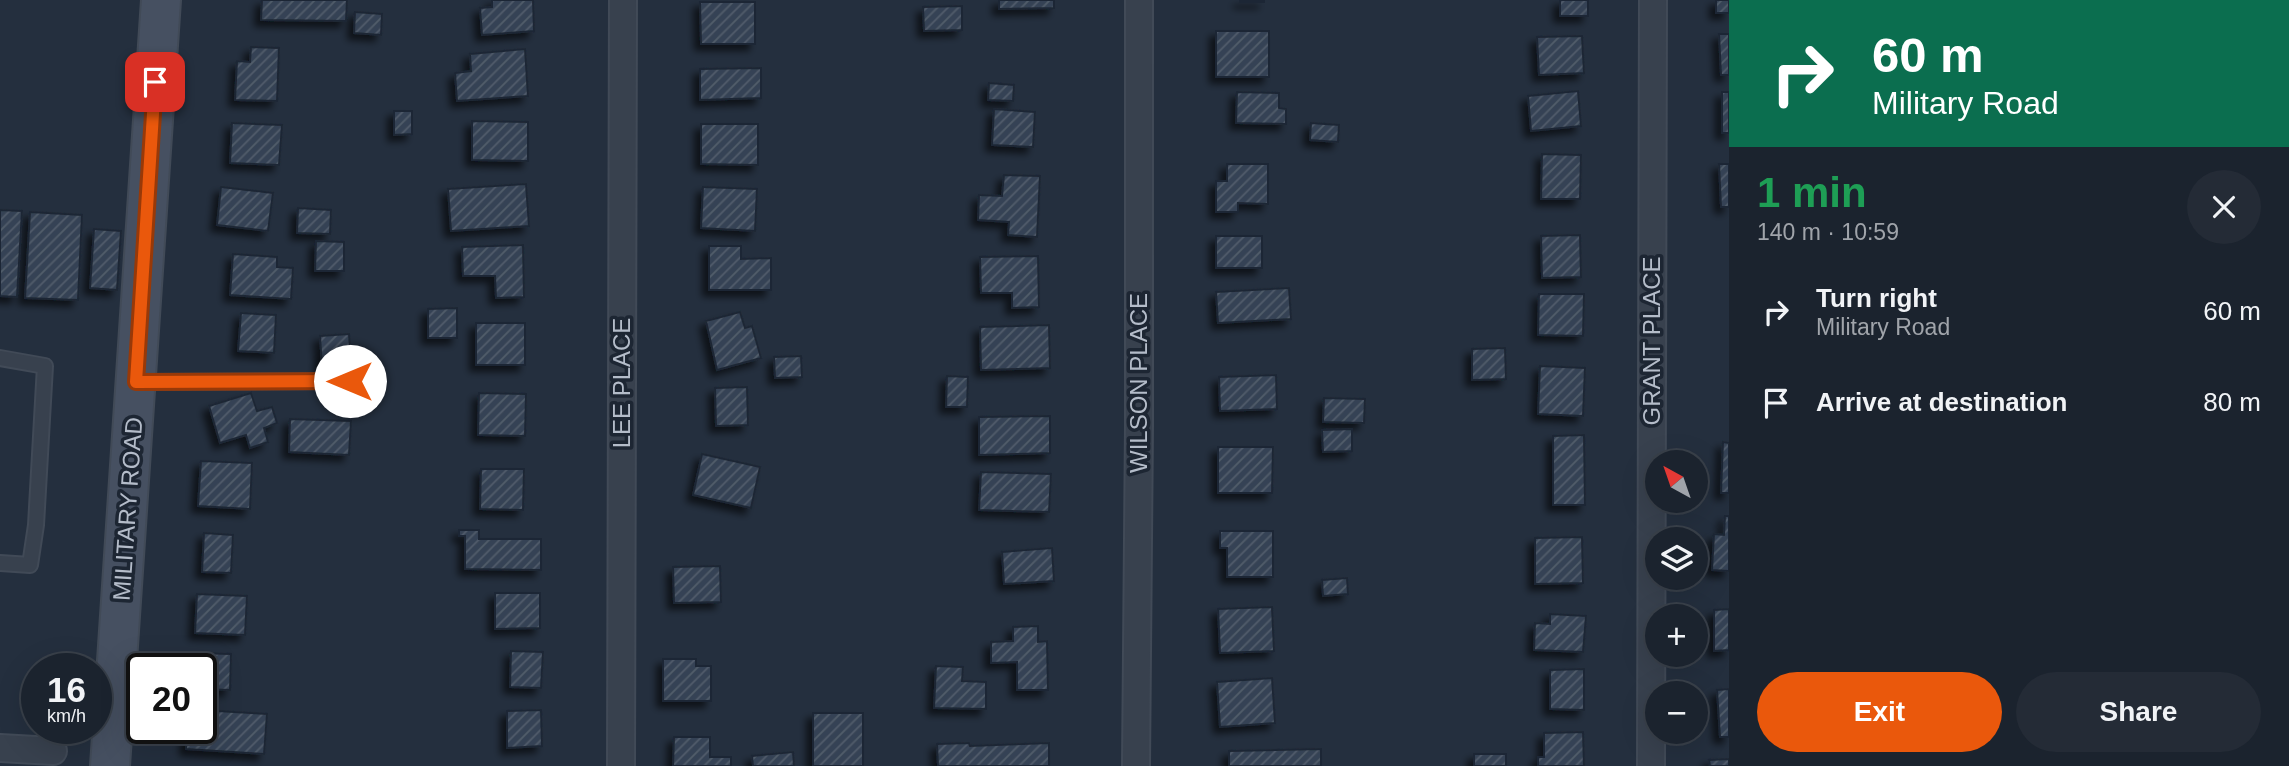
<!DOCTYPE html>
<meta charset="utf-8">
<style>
body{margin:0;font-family:Arial,sans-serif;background:#242b36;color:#f1f3f6;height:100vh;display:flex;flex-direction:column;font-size:26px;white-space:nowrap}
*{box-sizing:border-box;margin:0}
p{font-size:23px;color:#a0a4aa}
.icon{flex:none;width:38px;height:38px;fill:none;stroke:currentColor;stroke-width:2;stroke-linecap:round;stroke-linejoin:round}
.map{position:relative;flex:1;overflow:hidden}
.panel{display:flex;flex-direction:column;background:#1b232e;width:560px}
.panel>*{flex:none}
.top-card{background:#0b6e4f;color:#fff;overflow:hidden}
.needle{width:46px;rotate:320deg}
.controls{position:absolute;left:1645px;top:450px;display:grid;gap:14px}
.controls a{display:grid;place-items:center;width:63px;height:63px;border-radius:50%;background:#1b232e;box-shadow:0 7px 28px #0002,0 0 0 2px #39404a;font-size:35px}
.speed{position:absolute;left:21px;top:653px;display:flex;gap:14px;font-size:35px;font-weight:700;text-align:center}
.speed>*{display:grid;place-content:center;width:91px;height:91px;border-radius:50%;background:#1b232e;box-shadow:0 7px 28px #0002,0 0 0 2px #39404a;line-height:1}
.speed small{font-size:18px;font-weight:400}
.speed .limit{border:4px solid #111;border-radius:10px;background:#fff;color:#111}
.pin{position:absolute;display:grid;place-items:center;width:60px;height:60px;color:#fff;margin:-30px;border-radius:14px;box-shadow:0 4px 10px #0006}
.me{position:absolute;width:77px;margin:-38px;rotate:270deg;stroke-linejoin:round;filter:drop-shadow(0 0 5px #0008)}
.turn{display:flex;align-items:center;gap:24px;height:147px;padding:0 28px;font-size:32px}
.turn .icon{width:91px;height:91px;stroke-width:2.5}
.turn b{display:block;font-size:49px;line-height:60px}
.round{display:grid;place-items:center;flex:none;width:74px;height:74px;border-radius:37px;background:#242b36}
.headline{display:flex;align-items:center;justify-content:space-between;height:119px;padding:0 28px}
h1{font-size:42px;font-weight:600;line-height:52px;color:#1e9e55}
.primary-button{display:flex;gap:14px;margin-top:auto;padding:14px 28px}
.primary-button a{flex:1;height:80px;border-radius:42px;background:#ea580c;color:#fff;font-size:28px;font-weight:600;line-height:80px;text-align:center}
.primary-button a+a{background:#242b36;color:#f1f3f6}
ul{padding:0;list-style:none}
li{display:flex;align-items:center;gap:21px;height:91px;padding:0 28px}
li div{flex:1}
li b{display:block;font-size:26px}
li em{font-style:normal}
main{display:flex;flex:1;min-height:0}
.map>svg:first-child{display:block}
.building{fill:url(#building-hatch);stroke:#1f2835;stroke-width:2;filter:url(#shadow)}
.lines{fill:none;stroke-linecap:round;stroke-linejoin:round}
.lane-casing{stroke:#414a57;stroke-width:18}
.street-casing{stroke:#414a57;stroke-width:30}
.secondary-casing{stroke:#414a57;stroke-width:42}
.lane{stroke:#38414e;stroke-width:14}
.street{stroke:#38414e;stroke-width:26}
.secondary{stroke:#465061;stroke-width:38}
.route-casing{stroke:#983908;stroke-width:18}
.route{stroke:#ea580c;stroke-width:12}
.labels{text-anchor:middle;stroke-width:7;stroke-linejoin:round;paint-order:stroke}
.street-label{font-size:24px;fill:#b4bcc9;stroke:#1d2633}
</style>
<main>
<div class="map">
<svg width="1729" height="766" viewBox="0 0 1729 766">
<defs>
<pattern id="building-hatch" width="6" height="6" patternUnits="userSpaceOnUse" patternTransform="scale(1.75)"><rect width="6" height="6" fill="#364354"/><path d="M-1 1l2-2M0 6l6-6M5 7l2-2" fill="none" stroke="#515c6b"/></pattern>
<filter id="shadow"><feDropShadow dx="-6" dy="6" stdDeviation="3.5" flood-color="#0009"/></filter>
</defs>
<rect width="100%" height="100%" fill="#242f3e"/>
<!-- building -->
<g class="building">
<path d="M262,0H347L346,21L261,20Z"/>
<path d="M492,0H533L534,31L482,35L480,8L492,7Z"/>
<path d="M999,0H1054V8L999,9Z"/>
<rect x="1240" y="0" width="24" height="2"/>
<rect x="1560" y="0" width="28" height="16"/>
<rect x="1716" y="0" width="13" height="13"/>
<path d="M700,2H755V44H701Z"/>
<path d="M962,6V30L924,31L923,7Z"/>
<path d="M355,12L382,14L381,35L354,33Z"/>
<rect x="1216" y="31" width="53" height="46"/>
<path d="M1719,34H1729V75H1721Z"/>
<path d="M1582,36L1584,73L1539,75L1537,37Z"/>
<path d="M251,47L279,48L277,101L235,100L237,61L250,62Z"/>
<path d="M525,49L528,96L457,101L455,73L471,71L470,54Z"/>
<path d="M761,68V98L700,100V69Z"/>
<path d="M989,83L1014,85L1013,101L988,100Z"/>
<path d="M1578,91L1581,126L1531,131L1528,96Z"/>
<path d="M1237,92L1279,93V108L1286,109V124L1236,123Z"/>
<rect x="1722" y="92" width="7" height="41"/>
<path d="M994,109L1035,112L1033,147L992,145Z"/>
<path d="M394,111H412V134L394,135Z"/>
<path d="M472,121L528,122V161L472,160Z"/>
<path d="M232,123L282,125L279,165L230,163Z"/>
<path d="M1311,123L1339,125L1338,142L1310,140Z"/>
<path d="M701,124H758V165L701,164Z"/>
<path d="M1542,154L1581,155L1580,199H1541Z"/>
<path d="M1227,164H1268V204L1238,203V212H1216V181H1227Z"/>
<path d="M1719,164H1729V207H1721Z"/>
<path d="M1004,175L1040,176L1037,237L1008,235L1009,222L978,220L979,195L1002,196Z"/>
<path d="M526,184L529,226L451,231L448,189Z"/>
<path d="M221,187L273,193L268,231L217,225Z"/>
<path d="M703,187L757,189L755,231L701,228Z"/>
<path d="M298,208L331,210L330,234L297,233Z"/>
<path d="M0,210L22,211L17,297L0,296Z"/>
<path d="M30,212L82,215L78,300L25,298Z"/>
<path d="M94,229L121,231L117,290L90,288Z"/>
<path d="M1580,235L1581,277L1542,278L1541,236Z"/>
<rect x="1216" y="236" width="46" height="32"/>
<path d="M316,241L344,242V271H315Z"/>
<path d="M523,245L524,297L496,298L495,276H463L462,247Z"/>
<path d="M709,246H741V259L771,258V290H709Z"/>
<path d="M233,254L277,257V267L293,268L291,299L230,295Z"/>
<path d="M1038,256L1039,307L1012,308V293H981L980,257Z"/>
<path d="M1289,288L1291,319L1218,323L1216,292Z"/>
<path d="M1539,294H1584L1583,336L1538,335Z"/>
<path d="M457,308V338H428V309Z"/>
<path d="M740,312L745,328L752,326L761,358L717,370L706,321Z"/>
<path d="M241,313L276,315L274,353L238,351Z"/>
<rect x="476" y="323" width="49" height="42"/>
<path d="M1049,325L1050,368L981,370L980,327Z"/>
<path d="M349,334L351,364L322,367L320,336Z"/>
<path d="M1505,348L1506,379L1472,380V349Z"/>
<path d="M801,356L802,377L775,378L774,357Z"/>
<path d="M1540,366L1585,368L1583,416L1538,414Z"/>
<path d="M1276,375L1277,409L1220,411L1219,377Z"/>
<path d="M947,376L968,377L967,407H946Z"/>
<path d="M747,387L748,425L716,426L715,388Z"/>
<path d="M251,393L257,411L272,407L277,423L264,428L268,442L250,448L246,435L220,443L209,406Z"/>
<path d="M479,393L526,394L525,436L478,435Z"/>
<path d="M1324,398L1365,399L1364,423L1323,422Z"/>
<path d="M1050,416V453L979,455V417Z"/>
<path d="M290,419L351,421L349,455L289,452Z"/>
<path d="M1352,429V451L1323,452L1322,430Z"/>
<path d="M1584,435L1585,505H1553V436Z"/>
<path d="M1723,442L1729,443V493H1721Z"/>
<path d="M1218,447H1273L1272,493H1218Z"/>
<path d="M702,454L760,467L751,508L693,495Z"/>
<path d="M201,461L252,463L250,509L198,506Z"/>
<path d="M481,469H524L523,510L480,509Z"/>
<path d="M981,472L1051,474L1049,512L979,510Z"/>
<path d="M1725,516H1729V571L1712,570L1714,534L1724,535Z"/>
<path d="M459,530H479V539H541V570L465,569V536H459Z"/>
<path d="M1220,531H1273V577H1227V548H1220Z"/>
<path d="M204,533L233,535L231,573L202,572Z"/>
<path d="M1582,537L1583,583L1535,584V538Z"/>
<path d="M1052,548L1054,581L1004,584L1002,552Z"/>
<path d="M720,566L721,602L674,603L673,567Z"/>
<path d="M1347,578L1348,594L1323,596L1322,580Z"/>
<path d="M495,593H540V628L495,629Z"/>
<path d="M197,594L247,596L245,635L195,633Z"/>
<path d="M1272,607L1274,651L1220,653L1218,609Z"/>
<path d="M1729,609V650L1714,651V610Z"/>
<path d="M1550,614L1586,616L1583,652L1534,650L1535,623L1550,624Z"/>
<path d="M1038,626V642L1047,641L1048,690H1017V662L991,663V642L1013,641V627Z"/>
<path d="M511,651L543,652L541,688L510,687Z"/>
<path d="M192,653L231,654L230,690L201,689V668H191Z"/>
<path d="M663,659H696V666H711V701H663Z"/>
<path d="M936,666L963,667L962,681L986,682V709L934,708Z"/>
<path d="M1584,669V710L1550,709V670Z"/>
<path d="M1272,678L1275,723L1220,727L1217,682Z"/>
<path d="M1729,689V737H1720L1717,690Z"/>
<path d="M201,710L267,714L264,754L186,749L187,728H201Z"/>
<path d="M541,710L542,746L507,748V711Z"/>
<rect x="813" y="713" width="50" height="53"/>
<path d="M1583,732L1584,766H1538V757H1544V733Z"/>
<path d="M674,737H710V757H731V766H673Z"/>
<path d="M969,743L970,746L1049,743V766H938L937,744Z"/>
<path d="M1321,749V766H1229V751Z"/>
<path d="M793,752L794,766H753L752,756Z"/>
<rect x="1474" y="754" width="32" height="12"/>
<path d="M1729,759V766H1710L1709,760Z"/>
</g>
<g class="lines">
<defs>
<g id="lane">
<path d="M0,358L45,366L36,525L30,565L0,563"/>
<path d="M137,382L350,381"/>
</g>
<g id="street">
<path d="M0,748L53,751"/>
<path d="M621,766L623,0"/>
<path d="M1136,766L1139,426V0"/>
<path d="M1651,766L1653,0"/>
</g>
<path id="secondary" d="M110,766L161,0"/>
</defs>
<!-- lane casing -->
<use href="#lane" class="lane-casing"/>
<!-- street casing -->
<use href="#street" class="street-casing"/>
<!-- secondary casing -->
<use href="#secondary" class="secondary-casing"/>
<!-- lane -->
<use href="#lane" class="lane"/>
<!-- street -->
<use href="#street" class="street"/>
<!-- secondary -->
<use href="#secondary" class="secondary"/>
</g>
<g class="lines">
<defs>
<path id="route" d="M155,82L136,382L350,381"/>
</defs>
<!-- route casing -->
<use href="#route" class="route-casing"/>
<!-- route -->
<use href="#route" class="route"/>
</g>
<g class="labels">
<!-- street labels -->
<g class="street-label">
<text transform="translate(1652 341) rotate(-90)" y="8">GRANT PLACE</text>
<text transform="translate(622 383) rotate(-90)" y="8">LEE PLACE</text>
<text transform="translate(1139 383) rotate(-90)" y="8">WILSON PLACE</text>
<text transform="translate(128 509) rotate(-86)" y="8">MILITARY ROAD</text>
</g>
</g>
</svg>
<div class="controls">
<a><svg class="needle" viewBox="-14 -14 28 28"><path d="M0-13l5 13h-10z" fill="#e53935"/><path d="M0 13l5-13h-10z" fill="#a0a4aa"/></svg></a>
<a><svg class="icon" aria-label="layers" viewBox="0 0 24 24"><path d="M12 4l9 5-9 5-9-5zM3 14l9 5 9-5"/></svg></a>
<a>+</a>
<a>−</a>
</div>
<div class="speed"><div>16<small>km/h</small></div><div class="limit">20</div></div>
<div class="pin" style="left:155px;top:82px;background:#d93025"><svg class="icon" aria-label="arrive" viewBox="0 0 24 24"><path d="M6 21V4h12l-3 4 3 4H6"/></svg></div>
<svg class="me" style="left:350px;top:381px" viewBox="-20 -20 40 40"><circle r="19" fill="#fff"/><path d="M0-13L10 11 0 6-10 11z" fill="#ea580c"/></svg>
</div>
<section class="panel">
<div class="top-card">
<div class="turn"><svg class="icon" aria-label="right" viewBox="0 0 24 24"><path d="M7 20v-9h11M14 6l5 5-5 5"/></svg><div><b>60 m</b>Military Road</div></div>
</div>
<div class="headline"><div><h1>1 min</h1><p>140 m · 10:59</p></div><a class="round"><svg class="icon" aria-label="close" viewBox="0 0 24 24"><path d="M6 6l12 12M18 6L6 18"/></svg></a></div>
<ul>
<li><svg class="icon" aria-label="right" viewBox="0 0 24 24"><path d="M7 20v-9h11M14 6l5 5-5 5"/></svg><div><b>Turn right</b><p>Military Road</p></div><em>60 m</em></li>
<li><svg class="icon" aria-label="arrive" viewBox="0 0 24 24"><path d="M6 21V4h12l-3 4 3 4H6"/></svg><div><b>Arrive at destination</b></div><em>80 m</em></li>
</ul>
<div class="primary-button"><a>Exit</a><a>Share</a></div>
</section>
</main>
